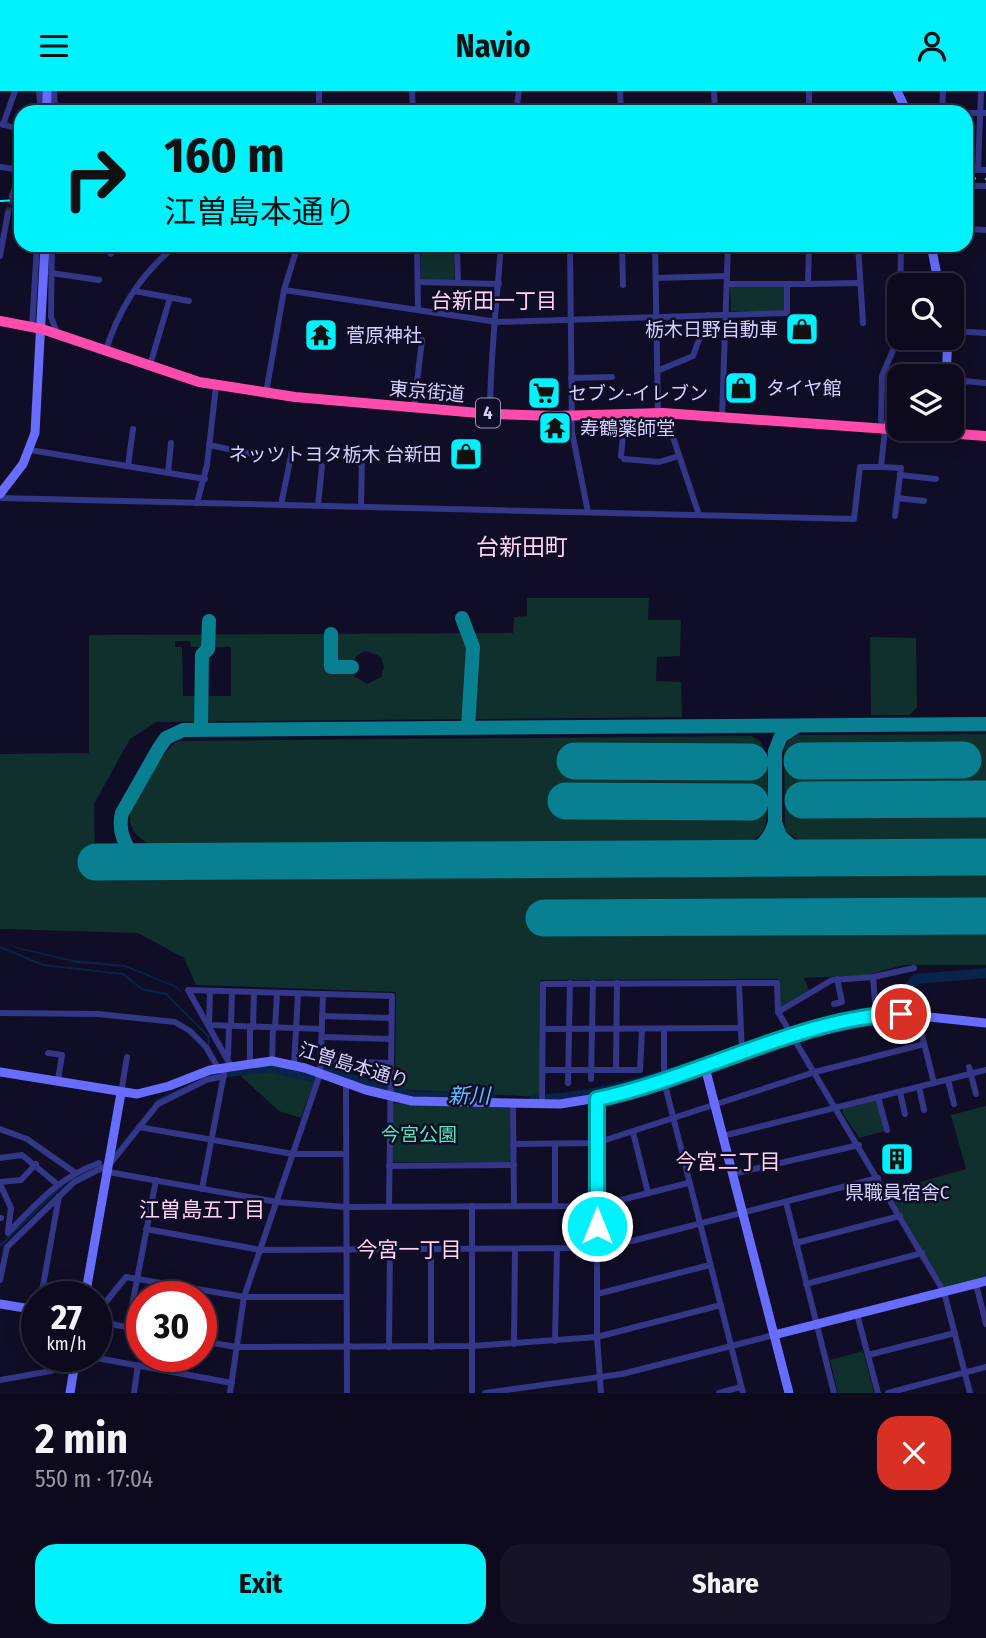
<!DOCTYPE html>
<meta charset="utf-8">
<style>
body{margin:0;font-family:"Fira Sans Condensed","Noto Sans JP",sans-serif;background:#151325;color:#f1f3f6;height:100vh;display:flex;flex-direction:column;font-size:26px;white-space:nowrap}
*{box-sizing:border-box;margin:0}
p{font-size:23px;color:#9a9aa3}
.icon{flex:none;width:38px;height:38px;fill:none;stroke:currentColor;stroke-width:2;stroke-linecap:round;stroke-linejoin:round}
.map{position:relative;height:1302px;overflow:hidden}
.side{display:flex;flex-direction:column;background:#0c0a1c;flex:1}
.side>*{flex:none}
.guide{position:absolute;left:14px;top:14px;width:959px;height:147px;border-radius:21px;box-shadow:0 4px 18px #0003,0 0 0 2px #2c2b3b;background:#00f2fc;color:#111;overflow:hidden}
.buttons{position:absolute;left:887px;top:182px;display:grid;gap:14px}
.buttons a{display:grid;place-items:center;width:77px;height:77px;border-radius:14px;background:#0c0a1c;box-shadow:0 4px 18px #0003,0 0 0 2px #2c2b3b;font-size:35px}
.speed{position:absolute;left:21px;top:1190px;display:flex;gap:14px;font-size:35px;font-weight:700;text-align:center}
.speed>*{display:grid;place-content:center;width:91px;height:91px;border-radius:50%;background:#0c0a1c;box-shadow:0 4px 18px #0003,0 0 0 2px #2c2b3b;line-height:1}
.speed small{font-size:18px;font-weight:400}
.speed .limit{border:10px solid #d22;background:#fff;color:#111}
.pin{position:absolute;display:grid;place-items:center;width:60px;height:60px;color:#fff;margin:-30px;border:4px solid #fff;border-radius:50%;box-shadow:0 2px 7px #0007}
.me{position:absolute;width:77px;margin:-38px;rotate:0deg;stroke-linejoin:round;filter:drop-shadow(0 0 5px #0008)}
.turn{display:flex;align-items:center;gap:24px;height:147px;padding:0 35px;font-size:32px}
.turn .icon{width:91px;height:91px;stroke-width:2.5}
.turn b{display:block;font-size:49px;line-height:60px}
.round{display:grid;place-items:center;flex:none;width:74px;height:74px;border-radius:21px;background:#151325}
.overview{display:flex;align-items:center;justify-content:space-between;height:119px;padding:0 35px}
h1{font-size:42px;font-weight:700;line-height:52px}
.action{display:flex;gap:14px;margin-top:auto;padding:14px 35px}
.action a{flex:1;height:80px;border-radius:21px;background:#00f2fc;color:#111;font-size:28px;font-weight:700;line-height:80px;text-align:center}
.action a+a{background:#151325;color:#f1f3f6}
header{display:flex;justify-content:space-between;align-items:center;height:91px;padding:0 35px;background:#00f2fc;color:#111;font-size:32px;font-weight:700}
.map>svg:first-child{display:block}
.green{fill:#0f302d;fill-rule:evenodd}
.water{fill:#08244a}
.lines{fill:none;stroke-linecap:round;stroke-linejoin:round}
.stream{stroke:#08244a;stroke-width:2}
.river{stroke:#08244a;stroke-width:10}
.taxiway{stroke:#088091;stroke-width:14}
.runway{stroke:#088091;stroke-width:37}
.street-tunnel{stroke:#2d2a47;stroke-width:6;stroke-dasharray:6 3;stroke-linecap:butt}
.street{stroke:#343688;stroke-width:6}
.secondary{stroke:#686dff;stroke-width:9}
.highway{stroke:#ff4cac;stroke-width:10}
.rail{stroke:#00f2fc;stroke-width:2;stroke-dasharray:10 9;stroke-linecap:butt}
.route-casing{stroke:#009da4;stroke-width:18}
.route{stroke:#00f2fc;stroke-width:12}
.labels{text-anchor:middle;stroke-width:5;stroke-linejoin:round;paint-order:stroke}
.shield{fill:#100d26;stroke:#9996be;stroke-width:2}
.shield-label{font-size:18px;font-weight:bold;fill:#d4d1ff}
.poi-label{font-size:19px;fill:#d4d1ff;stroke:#100d26;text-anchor:start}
.street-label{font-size:19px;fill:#d4d1ff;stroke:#100d26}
.park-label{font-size:19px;fill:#54e8bb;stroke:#100d26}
.neighbourhood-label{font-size:21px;fill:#ffd3f2;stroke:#100d26}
.water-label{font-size:21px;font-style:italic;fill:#5fbeff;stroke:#100d26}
.quarter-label{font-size:23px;fill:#ffd3f2;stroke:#100d26}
</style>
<header><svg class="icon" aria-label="menu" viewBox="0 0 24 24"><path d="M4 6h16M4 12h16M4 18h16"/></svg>Navio<svg class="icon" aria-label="person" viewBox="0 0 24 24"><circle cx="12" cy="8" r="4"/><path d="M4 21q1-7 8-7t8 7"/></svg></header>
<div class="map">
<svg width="986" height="1302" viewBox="0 0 986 1302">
<rect width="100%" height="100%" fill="#100d26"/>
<!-- green -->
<g class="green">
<path d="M454,160V190H421V161Z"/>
<path d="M730,195H784V220H731Z"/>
<path d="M527,507H649L648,529H681L680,565L657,566L656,590L681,591L682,626L156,631L130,648L94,713L95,789L986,784V874H904L866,884L804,887L809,899L780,917L778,888L541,889V1003L538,1006L395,998L396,901L196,894L184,867L138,842L0,838V663L89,662V544L513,542L514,526L527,525ZM175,550H190L191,556H231V605H183L182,556H175ZM366,560L381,566L384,576L381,586L367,593L354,585C349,573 354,564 366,560Z"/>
<path d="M870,546L916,547L917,616L910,624H871Z"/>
<path d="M986,643V748L799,749L785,739L784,657L791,647L800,644Z"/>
<path d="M752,645L760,650C769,663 770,722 764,737C762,743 758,746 753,749L149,753C138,747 128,737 130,723C133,705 163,660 178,650Z"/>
<path d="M246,976L290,977L316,986L301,1027L279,1020L233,978Z"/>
<path d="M878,1009L885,1040L859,1047L842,1021L844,1017Z"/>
<path d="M395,1012L510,1017L511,1069L508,1071H394L391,1067V1016Z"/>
<path d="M986,1015V1186L945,1197L888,1100L966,1078L951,1024Z"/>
<path d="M863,1260L874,1302H838L830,1269Z"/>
</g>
<!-- water -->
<g class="water">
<path d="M0,848L16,856L73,869L125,874L178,896L222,968L180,900L174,896L125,876L76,872L16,857Z"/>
<path d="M215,982L158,1011L117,1063L115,1061L157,1008Z"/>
<path d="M98,1076V1078L72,1087L0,1156V1153L71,1085Z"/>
</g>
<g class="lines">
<!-- stream -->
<path class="stream" d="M0,856L43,874L123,883L142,898L166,903L208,945L209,957"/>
<!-- river -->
<g class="river">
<path d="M214,983L268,976L314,987L321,979L410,1005L491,1007"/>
<path d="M534,1009C659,1004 769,934 892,917L916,888L986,882"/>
</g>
<!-- taxiway -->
<g class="taxiway">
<path d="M462,527L473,556L468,636"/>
<path d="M331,543V576H352"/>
<path d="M797,635L781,645L775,660V731L780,745L804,767"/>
<path d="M201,638L202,564L208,558L209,530"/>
<path d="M737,767C756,762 770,750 775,731"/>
<path d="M138,771C126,756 117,741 122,722L159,657L166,647L183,639L986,633"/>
</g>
<!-- runway -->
<g class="runway">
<path d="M575,670L750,671"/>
<path d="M802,670L963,669"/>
<path d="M803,709L986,708"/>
<path d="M566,710L750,711"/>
<path d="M96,771L986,766"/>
<path d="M544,827L986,825"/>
</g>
<!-- street-tunnel -->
<path class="street-tunnel" d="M8,122L12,105"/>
<!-- street -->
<g class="street">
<path d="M39,0L41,21"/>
<path d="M54,0L55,21"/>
<path d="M412,0L413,21"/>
<path d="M620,0L621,21"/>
<path d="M714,0L715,21"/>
<path d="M809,0V21"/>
<path d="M319,21V0"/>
<path d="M516,21L519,0"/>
<path d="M942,21L943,0"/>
<path d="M966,22H986"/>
<path d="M2,33L21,39"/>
<path d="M3,34L15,0"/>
<path d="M0,76L20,79"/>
<path d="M966,79H986"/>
<path d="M978,79L981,0"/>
<path d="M966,95H986"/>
<path d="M12,105L21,78"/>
<path d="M966,138L986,139"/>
<path d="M52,154L51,226L57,242"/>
<path d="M278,154L302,160L571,154"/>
<path d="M417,154L418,219"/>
<path d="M570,154L572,341L588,421"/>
<path d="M622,154L623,194"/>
<path d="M655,154L658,322"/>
<path d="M858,154L863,232"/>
<path d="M457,157L458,192"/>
<path d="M111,163L112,154"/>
<path d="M0,165L8,122"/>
<path d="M51,182L99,189"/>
<path d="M656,187L727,185"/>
<path d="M418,191L499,193"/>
<path d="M727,193H787"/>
<path d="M808,193L860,192"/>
<path d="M284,199L497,231L787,222V193H808L809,154"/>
<path d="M134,200L189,210"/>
<path d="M900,209L901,154"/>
<path d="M32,236L37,154"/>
<path d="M952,240L986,242"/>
<path d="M106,259C119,217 142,182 176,154"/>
<path d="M150,274L170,207"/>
<path d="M657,280L693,265L708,224"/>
<path d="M571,287L612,286"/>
<path d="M952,289L986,292"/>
<path d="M266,302L284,199L298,154"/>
<path d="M414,316L422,249"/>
<path d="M670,322L673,346L699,424"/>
<path d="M490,323C490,266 497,210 501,154"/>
<path d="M722,326L728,154"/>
<path d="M209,354L257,364"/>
<path d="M30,359L205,388"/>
<path d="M621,365L625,323"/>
<path d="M624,368L659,371L679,365"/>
<path d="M128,375L133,338"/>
<path d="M881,376L901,377L895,425"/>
<path d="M168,382L171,352"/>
<path d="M900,384L936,388"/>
<path d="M0,407L854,428L860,376H881L885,338L881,329L882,285L900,243"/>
<path d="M897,407L924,410"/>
<path d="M197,412L207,374L216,295"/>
<path d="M281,414L292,360"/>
<path d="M318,414L322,375"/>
<path d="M361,415L362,368"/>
<path d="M873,886L876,924"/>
<path d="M739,892L742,964"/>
<path d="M210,901L209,934L322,938"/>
<path d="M834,913L842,911L837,888"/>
<path d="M778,921L832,889L873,886L914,877"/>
<path d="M0,922L98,923L175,931L190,940L206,956L218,977"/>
<path d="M917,924L934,992"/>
<path d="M322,925L391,927"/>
<path d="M231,935L232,901"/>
<path d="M253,936L254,902"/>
<path d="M275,937L277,903"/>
<path d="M544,938L739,937"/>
<path d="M664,938V990L743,1302"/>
<path d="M322,946L391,948"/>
<path d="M48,962L62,964L58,989"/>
<path d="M228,965L229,935"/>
<path d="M272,970L273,937"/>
<path d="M321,970L390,972"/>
<path d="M250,971V936"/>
<path d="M294,974L298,903"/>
<path d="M231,975L188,899L392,905L389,1115"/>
<path d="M969,976L976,1003"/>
<path d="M543,979H640L642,938"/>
<path d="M616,979L617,892"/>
<path d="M591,988L593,892"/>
<path d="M948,989L954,1013"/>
<path d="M568,992L570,892"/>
<path d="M346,993L347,1302"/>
<path d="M919,996L924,1019"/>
<path d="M900,1001L905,1023"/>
<path d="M121,1002L127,966"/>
<path d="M878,1006L887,1039"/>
<path d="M597,1008V1246L601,1302"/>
<path d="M513,1013L514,1115"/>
<path d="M542,1013L543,893L777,892L778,921L944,1201L970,1302"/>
<path d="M139,1036L293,1063H346"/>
<path d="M0,1038L27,1048L74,1081"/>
<path d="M633,1041L648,1102"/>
<path d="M723,1045L986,979"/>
<path d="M513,1053L596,1052L815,981L924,953"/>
<path d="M555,1053V1115"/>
<path d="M0,1067L22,1064L57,1093"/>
<path d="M389,1075L514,1074"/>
<path d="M108,1081L277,1111L347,1116L597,1115L688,1092"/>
<path d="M732,1083L859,1054"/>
<path d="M0,1091L21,1089L36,1073"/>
<path d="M0,1093L11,1117L8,1140"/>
<path d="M202,1098L224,983"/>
<path d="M786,1111L834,1302"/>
<path d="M472,1115V1302"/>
<path d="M0,1127H1"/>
<path d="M146,1138L261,1159L583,1157L632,1150L878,1087"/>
<path d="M8,1142C37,1112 59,1086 99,1072"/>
<path d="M796,1152L900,1125"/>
<path d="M431,1159V1256"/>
<path d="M0,1189L7,1156L74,1091L110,1073L158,1013L206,989L224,985"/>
<path d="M806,1193L922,1162"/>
<path d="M976,1193L986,1233"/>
<path d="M597,1203L710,1174"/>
<path d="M41,1206L59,1105"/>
<path d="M96,1223L126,1186L244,1206H346"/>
<path d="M857,1223L878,1302"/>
<path d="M96,1230L142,1239"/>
<path d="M128,1236L156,1089"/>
<path d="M201,1250L236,1256L472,1255L597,1246L721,1214"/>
<path d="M555,1250L557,1157"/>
<path d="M514,1253L515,1158"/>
<path d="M389,1256L390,1158"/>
<path d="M868,1264L955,1242"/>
<path d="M86,1265L232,1292"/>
<path d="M0,1289L51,1280L75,1265"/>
<path d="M134,1302L138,1274"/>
<path d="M230,1302L244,1206L320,983L323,904"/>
<path d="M485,1302L622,1283L774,1244"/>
<path d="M719,1302L741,1296"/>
<path d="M888,1302L986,1276"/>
</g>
<!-- secondary -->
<g class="secondary">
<path d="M47,0V21"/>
<path d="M897,0L907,21"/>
<path d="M931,154L939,194"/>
<path d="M946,285L948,247"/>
<path d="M0,403L23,373L35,342L45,154"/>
<path d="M705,976L789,1302"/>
<path d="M0,981L137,1003L169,995L210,979L272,970L305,977L366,999L412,1010L560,1013L616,1004L863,926L901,923L986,932"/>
<path d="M85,1206L121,1002"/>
<path d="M0,1213L37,1219"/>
<path d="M774,1244L986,1190"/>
<path d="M70,1302L76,1265"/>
</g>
<!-- highway -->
<path class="highway" d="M0,230L42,238L199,291L295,306L490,323L555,325L663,322L986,345"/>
<!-- rail -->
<g class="rail">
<path d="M966,87L986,88"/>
<path d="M0,110L21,109"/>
</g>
</g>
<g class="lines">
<defs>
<path id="route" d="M597,1135V1008C695,988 804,925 901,923"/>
</defs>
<!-- route casing -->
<use href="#route" class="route-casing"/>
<!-- route -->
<use href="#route" class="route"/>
</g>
<!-- icons -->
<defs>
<symbol id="shop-square" viewBox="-11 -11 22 22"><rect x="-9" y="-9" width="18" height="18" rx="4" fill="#00f2fc" stroke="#100d26"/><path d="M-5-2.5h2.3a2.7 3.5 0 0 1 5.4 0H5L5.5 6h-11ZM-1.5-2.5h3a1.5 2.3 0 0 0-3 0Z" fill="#111"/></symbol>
<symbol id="temple-square" viewBox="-11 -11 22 22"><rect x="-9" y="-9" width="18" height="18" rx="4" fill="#00f2fc" stroke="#100d26"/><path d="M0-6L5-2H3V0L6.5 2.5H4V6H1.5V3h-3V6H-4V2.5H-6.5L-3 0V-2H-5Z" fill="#111"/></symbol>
<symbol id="supermarket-square" viewBox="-11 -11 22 22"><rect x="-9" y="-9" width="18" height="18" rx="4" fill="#00f2fc" stroke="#100d26"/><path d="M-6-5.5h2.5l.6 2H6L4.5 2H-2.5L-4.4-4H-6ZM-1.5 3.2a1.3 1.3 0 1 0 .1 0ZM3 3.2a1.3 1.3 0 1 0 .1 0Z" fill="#111"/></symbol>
<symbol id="building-square" viewBox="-11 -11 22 22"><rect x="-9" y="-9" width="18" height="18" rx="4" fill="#00f2fc" stroke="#100d26"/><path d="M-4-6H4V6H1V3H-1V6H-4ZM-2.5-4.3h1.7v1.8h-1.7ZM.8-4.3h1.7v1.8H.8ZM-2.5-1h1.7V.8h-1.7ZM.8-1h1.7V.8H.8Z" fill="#111"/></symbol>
</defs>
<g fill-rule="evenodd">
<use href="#shop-square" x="783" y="219" width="38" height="38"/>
<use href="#temple-square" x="302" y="225" width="38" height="38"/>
<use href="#shop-square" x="722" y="278" width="38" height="38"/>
<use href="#supermarket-square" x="525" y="283" width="38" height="38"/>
<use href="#temple-square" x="536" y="318" width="38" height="38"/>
<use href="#shop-square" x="447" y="344" width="38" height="38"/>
<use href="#building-square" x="878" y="1049" width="38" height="38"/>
</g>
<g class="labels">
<!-- shield labels -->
<rect class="shield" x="476" y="307.5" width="24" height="29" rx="5"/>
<g class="shield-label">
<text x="488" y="328">4</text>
</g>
<!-- poi labels -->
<g class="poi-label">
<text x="778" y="245" text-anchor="end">栃木日野自動車</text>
<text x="346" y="251">菅原神社</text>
<text x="766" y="304">タイヤ館</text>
<text x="568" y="309">セブン-イレブン</text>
<text x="580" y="344">寿鶴薬師堂</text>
<text x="442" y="370" text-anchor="end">ネッツトヨタ栃木 台新田</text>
<text x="897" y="1108" text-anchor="middle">県職員宿舎C</text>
</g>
<!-- street labels -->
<g class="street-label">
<text transform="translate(427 300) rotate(5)" y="7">東京街道</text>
<text transform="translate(354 974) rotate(17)" y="7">江曽島本通り</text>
</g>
<!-- park labels -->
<g class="park-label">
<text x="419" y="1050">今宮公園</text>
</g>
<!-- neighbourhood labels -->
<g class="neighbourhood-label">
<text x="494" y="217">台新田一丁目</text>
<text x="728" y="1078">今宮二丁目</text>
<text x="202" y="1126">江曽島五丁目</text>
<text x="409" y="1166">今宮一丁目</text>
</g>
<!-- water labels -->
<g class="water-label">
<text x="469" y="1012">新川</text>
</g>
<!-- quarter labels -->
<g class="quarter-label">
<text x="522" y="464">台新田町</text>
</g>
</g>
</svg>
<div class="buttons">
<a><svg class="icon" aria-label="search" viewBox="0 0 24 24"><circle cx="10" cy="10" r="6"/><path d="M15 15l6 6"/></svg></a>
<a><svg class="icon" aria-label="layers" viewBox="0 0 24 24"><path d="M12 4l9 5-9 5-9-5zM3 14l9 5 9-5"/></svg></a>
</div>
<div class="speed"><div>27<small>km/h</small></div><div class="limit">30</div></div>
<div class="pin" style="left:901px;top:923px;background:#d93025"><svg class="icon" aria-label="arrive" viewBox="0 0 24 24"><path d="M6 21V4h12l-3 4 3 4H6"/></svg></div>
<svg class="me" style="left:597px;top:1135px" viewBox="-20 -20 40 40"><circle r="17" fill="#00f2fc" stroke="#fff" stroke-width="3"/><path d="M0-11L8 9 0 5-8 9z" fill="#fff"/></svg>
<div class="guide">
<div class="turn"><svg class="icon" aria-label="right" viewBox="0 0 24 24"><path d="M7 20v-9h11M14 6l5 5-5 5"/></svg><div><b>160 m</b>江曽島本通り</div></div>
</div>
</div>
<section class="side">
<div class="overview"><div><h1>2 min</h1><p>550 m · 17:04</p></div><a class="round" style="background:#d93025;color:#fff"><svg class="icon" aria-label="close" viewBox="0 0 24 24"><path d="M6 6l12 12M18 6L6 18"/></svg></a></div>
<div class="action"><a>Exit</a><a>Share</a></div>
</section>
